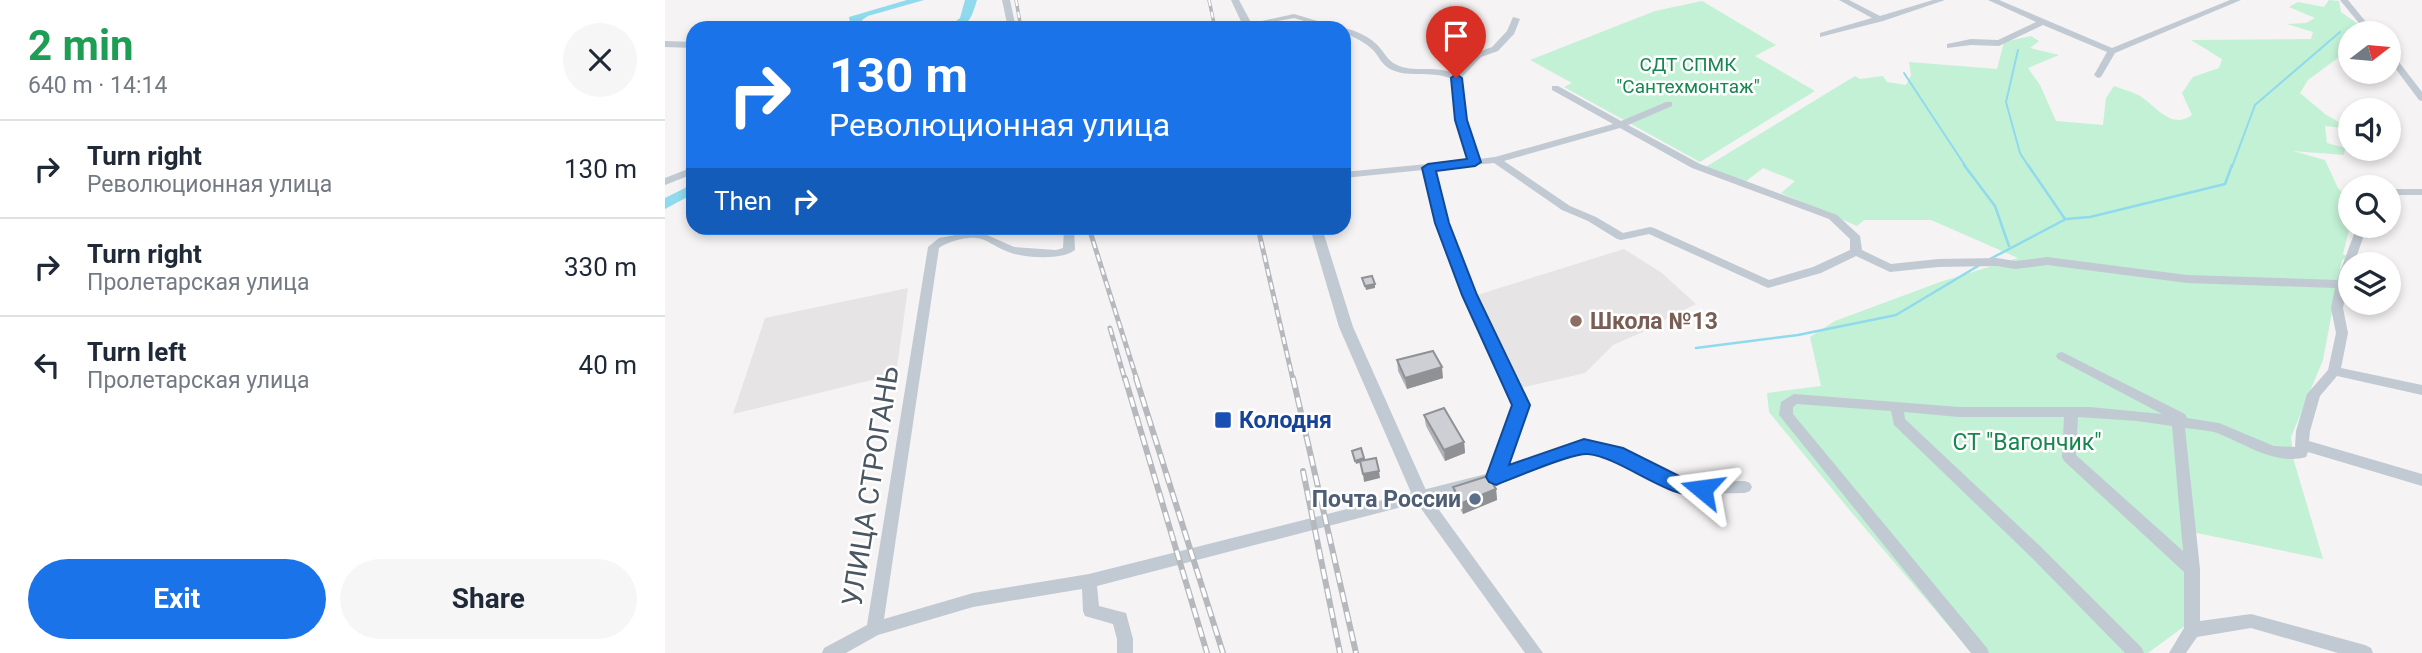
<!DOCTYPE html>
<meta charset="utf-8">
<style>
body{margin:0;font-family:Roboto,sans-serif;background:#f6f6f7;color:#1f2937;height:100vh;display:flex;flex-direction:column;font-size:26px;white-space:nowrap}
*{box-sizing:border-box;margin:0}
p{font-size:23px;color:#747a83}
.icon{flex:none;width:38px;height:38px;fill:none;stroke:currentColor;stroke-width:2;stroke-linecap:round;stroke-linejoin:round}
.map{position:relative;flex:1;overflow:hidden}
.drawer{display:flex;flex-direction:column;background:#fff;width:665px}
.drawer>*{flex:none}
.guide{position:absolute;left:21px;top:21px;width:665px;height:214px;border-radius:21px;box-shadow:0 4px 10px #0003;background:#1a73e8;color:#fff;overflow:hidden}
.needle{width:46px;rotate:74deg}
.fabs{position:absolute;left:1673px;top:21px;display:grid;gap:14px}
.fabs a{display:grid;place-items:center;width:63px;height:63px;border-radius:50%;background:#fff;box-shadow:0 4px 10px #0003;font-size:35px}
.pin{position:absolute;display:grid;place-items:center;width:60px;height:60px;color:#fff;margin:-72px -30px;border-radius:50% 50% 50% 0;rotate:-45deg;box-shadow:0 0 7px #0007}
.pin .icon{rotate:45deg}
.me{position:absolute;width:77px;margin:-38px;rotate:286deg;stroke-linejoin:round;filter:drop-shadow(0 0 5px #0008)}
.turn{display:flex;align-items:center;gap:24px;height:147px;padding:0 28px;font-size:32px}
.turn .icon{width:91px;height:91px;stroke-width:2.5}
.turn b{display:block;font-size:49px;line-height:60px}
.then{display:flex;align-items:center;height:66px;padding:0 28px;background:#0003;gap:14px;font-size:26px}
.round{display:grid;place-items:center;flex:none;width:74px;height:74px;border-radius:37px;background:#f6f6f7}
.headline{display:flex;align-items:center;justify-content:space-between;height:119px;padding:0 28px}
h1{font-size:42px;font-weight:700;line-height:52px;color:#1e9e55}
.button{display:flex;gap:14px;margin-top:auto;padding:14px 28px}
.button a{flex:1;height:80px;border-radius:42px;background:#1a73e8;color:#fff;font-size:28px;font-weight:700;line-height:80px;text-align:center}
.button a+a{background:#f6f6f7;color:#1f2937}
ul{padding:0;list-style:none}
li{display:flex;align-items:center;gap:21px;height:98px;padding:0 28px;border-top:2px solid #e0e1e3}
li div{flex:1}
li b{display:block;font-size:26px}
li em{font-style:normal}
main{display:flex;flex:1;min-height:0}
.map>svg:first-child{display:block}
.education{fill:#e6e4e5}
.green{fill:#c3f1d5}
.water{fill:#90daee}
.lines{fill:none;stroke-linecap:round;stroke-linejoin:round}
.stream-far1{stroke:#90daee;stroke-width:2}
.stream{stroke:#90daee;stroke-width:2.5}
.river{fill:#90daee;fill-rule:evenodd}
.minor{fill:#c1cad2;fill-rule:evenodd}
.tertiary{fill:#c1cad2;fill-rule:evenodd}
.rail-far2-casing{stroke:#b5b8bd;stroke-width:3.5}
.rail-far1-casing{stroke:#b5b8bd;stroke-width:5}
.rail-casing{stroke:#b5b8bd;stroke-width:6}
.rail-far2{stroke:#fff;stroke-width:2;stroke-dasharray:6;stroke-linecap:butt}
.rail-far1{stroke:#fff;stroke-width:2.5;stroke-dasharray:7;stroke-linecap:butt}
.rail{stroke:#fff;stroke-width:3.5;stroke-dasharray:10;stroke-linecap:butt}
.wall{fill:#b0b2b7}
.shaded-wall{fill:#909195}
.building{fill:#cdcfd5;stroke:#909195;stroke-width:2}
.route{fill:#1a73e8;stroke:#114b97;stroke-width:2}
.education-dot{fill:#8d6e63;stroke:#fff;stroke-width:2.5}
.transit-dot{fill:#1a4fb4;stroke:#fff;stroke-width:2.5}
.service-dot{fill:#5c6f8a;stroke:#fff;stroke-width:2.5}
.labels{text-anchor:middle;stroke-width:5;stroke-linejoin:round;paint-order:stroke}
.far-park-label{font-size:19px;fill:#17864f;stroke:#fff}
.education-label{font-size:23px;font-weight:bold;fill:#785e54;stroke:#fff;text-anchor:start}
.transit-label{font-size:23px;font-weight:bold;fill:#164399;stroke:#fff;text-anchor:start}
.park-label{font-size:23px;fill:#17864f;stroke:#fff}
.service-label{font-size:23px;font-weight:bold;fill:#4e5e75;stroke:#fff;text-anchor:end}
.near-street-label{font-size:28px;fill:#4a5661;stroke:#fff}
</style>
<main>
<section class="drawer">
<div class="headline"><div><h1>2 min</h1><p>640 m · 14:14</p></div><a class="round"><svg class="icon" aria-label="close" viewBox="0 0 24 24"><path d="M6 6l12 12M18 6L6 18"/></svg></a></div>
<ul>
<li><svg class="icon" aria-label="right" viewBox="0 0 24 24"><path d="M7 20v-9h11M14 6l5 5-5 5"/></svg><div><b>Turn right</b><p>Революционная улица</p></div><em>130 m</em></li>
<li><svg class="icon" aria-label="right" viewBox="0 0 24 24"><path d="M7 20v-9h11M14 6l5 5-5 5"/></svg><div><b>Turn right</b><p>Пролетарская улица</p></div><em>330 m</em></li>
<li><svg class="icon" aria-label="left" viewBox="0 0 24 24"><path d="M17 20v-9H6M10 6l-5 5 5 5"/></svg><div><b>Turn left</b><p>Пролетарская улица</p></div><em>40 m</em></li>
</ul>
<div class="button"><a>Exit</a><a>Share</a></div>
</section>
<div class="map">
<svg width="1757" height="653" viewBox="0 0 1757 653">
<rect width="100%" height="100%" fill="#f5f3f3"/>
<!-- education -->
<g class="education">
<path d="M959,249L997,273L1031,304L1002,318L994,325L948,345L920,373L856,388L812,295Z"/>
<path d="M243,288L231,374L68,414L100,318Z"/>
</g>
<!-- green -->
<g class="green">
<path d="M1664,0L1674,1L1676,12L1693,24L1698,33H1685V49L1643,80L1635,93L1660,114L1685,129L1660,126L1662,143L1680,148L1679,155L1628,151L1660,160L1673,188L1685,201V226L1678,254L1683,257L1677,260L1675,269L1678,270L1673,280L1658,360L1626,437L1629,461L1658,559L1517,530L1521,625L1483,653H1307L1187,513L1104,412L1102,393L1156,386L1145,337L1170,321L1275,282L1353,258L1266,220H1199L1192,226L1116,193L1130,181L1098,168L1080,182L1039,168L1190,76L1195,79L1218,76L1222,82L1241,85L1246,75L1244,62L1332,69L1339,42L1366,36L1374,41L1365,48L1394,55L1363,68L1375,85L1391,121L1438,125L1441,98L1449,86C1457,89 1468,92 1475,96C1492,107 1506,130 1527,115L1517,93L1528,77L1554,68L1557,59L1526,40L1646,39L1648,32L1622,24L1641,23L1650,18L1624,7L1633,2L1659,7Z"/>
<path d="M1037,1L1111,45L1090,56L1150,91L1035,162L899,87L907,83L865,60L990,11Z"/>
</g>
<!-- water -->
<path class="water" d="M242,0H259L203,16L197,20L200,28H186L184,17Z"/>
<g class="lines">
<!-- stream-far1 -->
<g class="stream-far1">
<path d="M1353,50L1341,102L1355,153L1364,167"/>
<path d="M1239,73L1301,167"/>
<path d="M1567,167L1590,105L1675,32"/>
</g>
<!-- stream -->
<g class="stream">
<path d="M1299,165L1330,206L1344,246"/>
<path d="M1363,165L1400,219"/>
<path d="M1325,259L1401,219L1425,217L1560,184L1567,165"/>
<path d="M1031,348L1133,335L1231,315L1313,266"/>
</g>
<!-- river -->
<g class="river">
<path d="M300,0H312C306,19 304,28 282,28L295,18Z"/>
<path d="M28,184V194L0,209V198Z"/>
</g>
<!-- minor -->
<g class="minor">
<path d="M337,0H345L351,28H343Z"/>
<path d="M1174,0H1184L1215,16L1268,0H1280L1218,21L1155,37V33L1207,18Z"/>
<path d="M1323,0H1334L1447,48L1565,0H1576L1450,53L1436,77L1433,78L1429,75L1442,52L1378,25L1334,46L1306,45L1282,48V44L1306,39L1333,40L1371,22Z"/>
<path d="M1675,0H1683L1710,33H1702Z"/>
<path d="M629,14L676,28H663L629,18L582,27L578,25Z"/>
<path d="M848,17L855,19L849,34L833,51L816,57L796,78L801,120L814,159L830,157L948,124L887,90V86H893L956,121L1001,102H1007V106L963,125L1035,164L1172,215L1195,236L1197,250L1226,264L1273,259L1332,258L1350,261L1382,257L1522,275L1672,280L1692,226H1702L1689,264H1685V274L1678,308L1683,333L1676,368L1757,385V395L1672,376L1655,396L1645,431L1644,441L1757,474V486L1643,452L1641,457C1609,466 1578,442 1549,432C1540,430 1530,429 1520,428L1535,569V621L1586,614L1700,645L1706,648L1708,653H1673L1586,628L1532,637L1521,653H1504L1519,628V572L1399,461L1397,457L1399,417H1294L1239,412L1240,419L1376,547L1477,648L1479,653H1460L1366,557L1229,425L1226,411L1132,404L1128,407V414L1322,648L1324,653H1306L1114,415L1116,402L1129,394L1294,407H1425L1497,414L1393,359L1391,356L1393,353L1397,352L1520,414L1522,418L1554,423L1609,446L1630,447L1631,431L1642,394L1663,370L1671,333L1666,308L1670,288L1522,283L1382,265L1350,269L1332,266L1273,267L1225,272L1191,256L1156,273L1103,288L984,234L956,240L952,239L923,221L897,210L829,163L768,169L782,223L810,295L863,405L841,468L919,441L956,449L1024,482L1080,481L1085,483L1087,487L1085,491L1080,493L1022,494L948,458L919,451L831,483L766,499L878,653H860L752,503L432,586L434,606L461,613L468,639V653H452V639L448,624L420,616L418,611L417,589L308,607L213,635L181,653H157L159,648L202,625L263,247L274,238L313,231L349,247L391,250L398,248L399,228H409L410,250C396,261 356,258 341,251C332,248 320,238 311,238C299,237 283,242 274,248L219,619L308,593L424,574L825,473L849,405L798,295L772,223L758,170L679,178V172L804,160L791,120L787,79C765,69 740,80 722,67C716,63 713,55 708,50C700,42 689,37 679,33V28H677C690,29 707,38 715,48C720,54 724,61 730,64C749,74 769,64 790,74L810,53L827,47L842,31ZM955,128L1027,168L1164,219L1185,239V250L1148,267L1104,280L989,228L985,227L958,233L931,217L905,206L839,161ZM1413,417L1472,421L1507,426L1518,551L1411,455Z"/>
<path d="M0,41L28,42V48L0,47Z"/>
<path d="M1724,52L1727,53L1757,92V101L1754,100L1724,60Z"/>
<path d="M28,167V174L0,185V178Z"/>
<rect x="1724" y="189" width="33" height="6"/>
</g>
<!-- tertiary -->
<g class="tertiary">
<path d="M566,0H574L589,28H579Z"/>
<path d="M645,228H657L688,327L764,497L762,502L756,504L750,502L748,497L674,327Z"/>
</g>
<defs>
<g id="rail-far2">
<path d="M351,0L356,28"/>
<path d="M544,0L550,28"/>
</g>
<g id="rail-far1">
<path d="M424,228L472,380"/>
<path d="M593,228L628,380"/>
<path d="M445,328L460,380"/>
</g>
<g id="rail">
<path d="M460,378L542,653"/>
<path d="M471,378L558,653"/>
<path d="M628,378L691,653"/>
<path d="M638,471L675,653"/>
</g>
</defs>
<!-- rail-far2 casing -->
<use href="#rail-far2" class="rail-far2-casing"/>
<!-- rail-far1 casing -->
<use href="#rail-far1" class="rail-far1-casing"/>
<!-- rail casing -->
<use href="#rail" class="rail-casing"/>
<!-- rail-far2 -->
<use href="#rail-far2" class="rail-far2"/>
<!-- rail-far1 -->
<use href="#rail-far1" class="rail-far1"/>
<!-- rail -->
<use href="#rail" class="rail"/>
</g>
<!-- wall -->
<g class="wall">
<path d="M732,360L778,378L742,389L733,371Z"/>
<path d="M759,415L799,442L800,453L780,461L761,426Z"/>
<path d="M788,487L831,489L832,500L798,514L789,498Z"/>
</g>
<!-- shaded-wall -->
<g class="shaded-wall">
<path d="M710,284V288L701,290L700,286Z"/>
<path d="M777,367L778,378L742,389L740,378Z"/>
<path d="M799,442L800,453L780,461L779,450Z"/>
<path d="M699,458L700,461L691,464L690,461Z"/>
<path d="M714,471L715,478L699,482L698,474Z"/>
<path d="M831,489L832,500L798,514L797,503Z"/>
</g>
<!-- building -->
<g class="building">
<path d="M707,276L710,284L700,286L697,278Z"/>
<path d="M768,351L777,367L740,378L732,360Z"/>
<path d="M779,408L799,442L779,450L759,415Z"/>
<path d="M696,448L699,458L690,461L687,451Z"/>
<path d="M711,458L714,471L698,474L695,461Z"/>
<path d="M823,476L831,489L797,503L788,487Z"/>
</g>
<!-- route -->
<path class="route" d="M791,74L797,78L802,120L816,162L810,166L771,171L784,223L812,295L865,405L844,465L919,439L958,448L1024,481L1044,484L1046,489L1044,494C1010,506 960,458 923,454C908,452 849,478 831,485L824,482L821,477L847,405L797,295L770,223L757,168L763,164L802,159L790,120L786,78Z"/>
<!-- markers -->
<circle class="education-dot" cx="911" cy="321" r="7"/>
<rect class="transit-dot" x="549" y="411" width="18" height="18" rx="3.5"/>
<circle class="service-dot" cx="810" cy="499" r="7"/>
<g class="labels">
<!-- far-park labels -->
<g class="far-park-label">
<text x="1023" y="71">СДТ СПМК<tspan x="1023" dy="22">"Сантехмонтаж"</tspan></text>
</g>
<!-- education labels -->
<g class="education-label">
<text x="925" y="329">Школа №13</text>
</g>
<!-- transit labels -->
<g class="transit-label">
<text x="574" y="428">Колодня</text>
</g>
<!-- park labels -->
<g class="park-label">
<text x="1362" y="450">СТ "Вагончик"</text>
</g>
<!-- service labels -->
<g class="service-label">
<text x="796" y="507">Почта России</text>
</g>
<!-- near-street labels -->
<g class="near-street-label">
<text transform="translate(205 486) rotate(-81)" y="10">УЛИЦА СТРОГАНЬ</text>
</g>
</g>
</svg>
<div class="fabs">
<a><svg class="needle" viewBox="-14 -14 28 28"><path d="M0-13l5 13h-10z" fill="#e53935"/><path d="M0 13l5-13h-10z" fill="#747a83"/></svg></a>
<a><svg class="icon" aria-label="sound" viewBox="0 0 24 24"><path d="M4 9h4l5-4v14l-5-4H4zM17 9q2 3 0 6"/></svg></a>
<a><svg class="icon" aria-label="search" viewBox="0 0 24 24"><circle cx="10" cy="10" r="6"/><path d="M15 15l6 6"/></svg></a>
<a><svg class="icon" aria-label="layers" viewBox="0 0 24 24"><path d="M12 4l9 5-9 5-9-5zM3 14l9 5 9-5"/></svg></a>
</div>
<div class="pin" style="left:791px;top:78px;background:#d93025"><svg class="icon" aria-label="arrive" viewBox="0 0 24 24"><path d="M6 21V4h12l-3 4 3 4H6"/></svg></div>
<svg class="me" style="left:1037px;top:489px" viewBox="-20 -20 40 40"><path d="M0-17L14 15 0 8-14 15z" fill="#1a73e8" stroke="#fff" stroke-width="4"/></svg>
<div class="guide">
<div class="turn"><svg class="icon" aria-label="right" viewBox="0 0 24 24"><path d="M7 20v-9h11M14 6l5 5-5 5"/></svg><div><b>130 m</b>Революционная улица</div></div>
<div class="then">Then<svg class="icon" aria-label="right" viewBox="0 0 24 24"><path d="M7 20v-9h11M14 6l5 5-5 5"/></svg></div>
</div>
</div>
</main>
